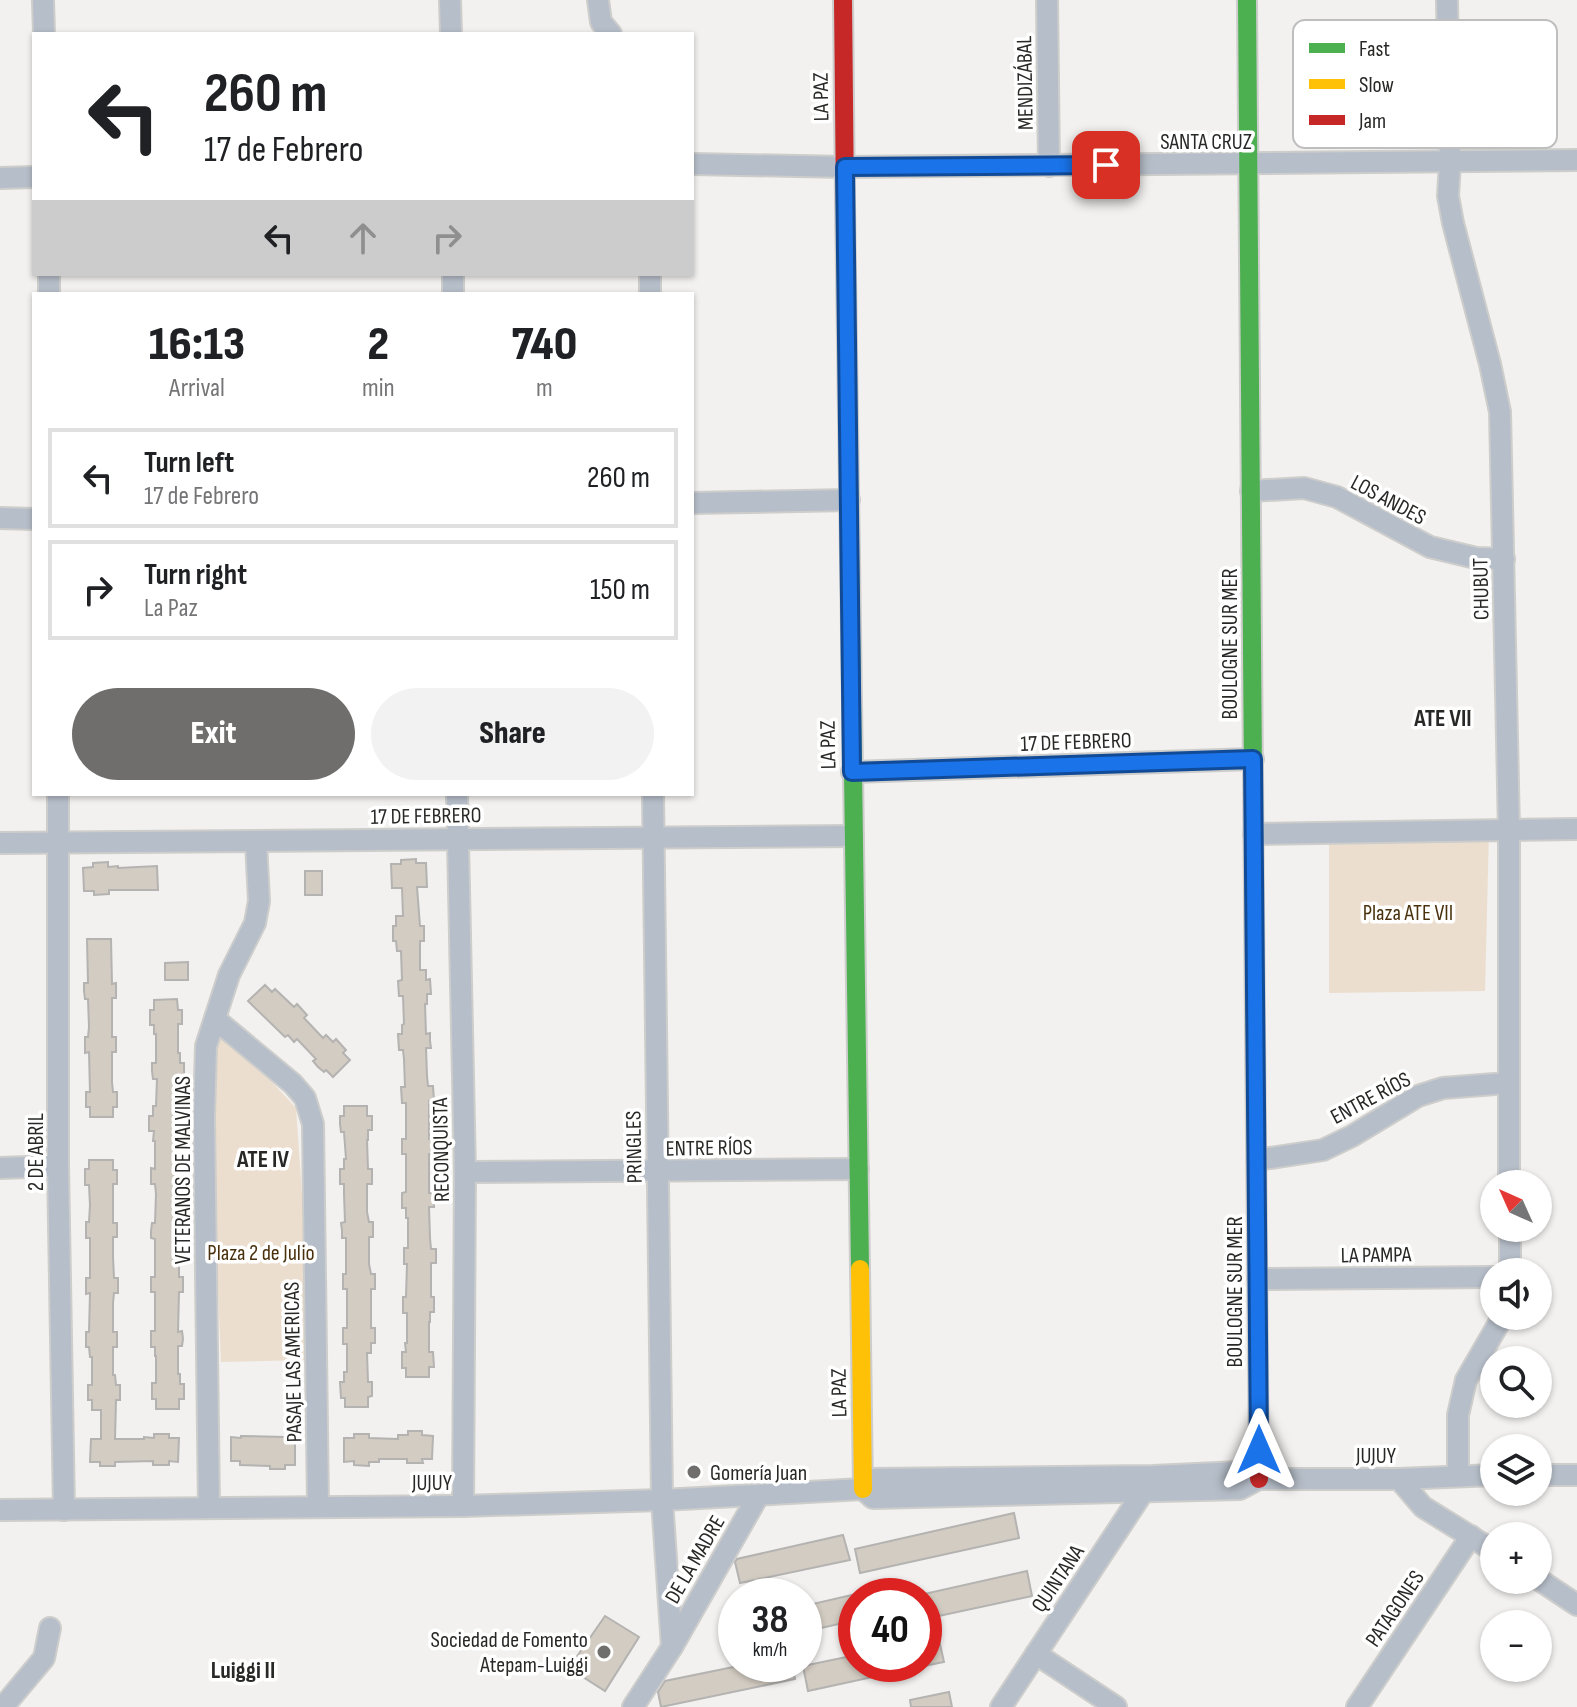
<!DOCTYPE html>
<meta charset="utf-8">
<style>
body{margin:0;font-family:"Sofia Sans Condensed",sans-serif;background:#f2f2f2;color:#202124;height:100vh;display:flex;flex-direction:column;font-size:30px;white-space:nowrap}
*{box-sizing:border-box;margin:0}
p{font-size:26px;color:#757577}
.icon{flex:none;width:44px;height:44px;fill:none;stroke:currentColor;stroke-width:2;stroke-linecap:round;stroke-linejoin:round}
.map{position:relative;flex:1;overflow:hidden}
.sheet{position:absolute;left:32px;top:292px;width:662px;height:504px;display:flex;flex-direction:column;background:#fff;border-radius:0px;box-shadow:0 2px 6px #0004}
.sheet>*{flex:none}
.banner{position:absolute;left:32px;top:32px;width:662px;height:244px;border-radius:0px;box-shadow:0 2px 6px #0004;background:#fff;color:#202124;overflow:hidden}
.needle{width:52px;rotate:315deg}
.tools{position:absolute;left:1480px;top:1170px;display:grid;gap:16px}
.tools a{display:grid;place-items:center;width:72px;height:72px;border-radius:50%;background:#fff;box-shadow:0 2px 6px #0004;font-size:40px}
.speed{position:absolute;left:718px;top:1578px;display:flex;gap:16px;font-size:40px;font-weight:700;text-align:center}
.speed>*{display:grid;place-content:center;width:104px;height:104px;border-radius:50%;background:#fff;box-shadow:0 2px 6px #0004;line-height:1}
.speed small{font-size:20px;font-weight:400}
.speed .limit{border:12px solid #d22;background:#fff;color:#111}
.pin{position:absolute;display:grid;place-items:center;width:68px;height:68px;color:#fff;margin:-34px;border-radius:16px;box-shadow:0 4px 12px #0006}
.me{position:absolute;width:88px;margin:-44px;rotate:0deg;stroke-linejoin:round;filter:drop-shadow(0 0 6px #0008)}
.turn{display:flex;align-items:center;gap:28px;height:168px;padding:0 40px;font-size:36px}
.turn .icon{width:104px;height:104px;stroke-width:2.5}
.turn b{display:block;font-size:56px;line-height:68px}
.lanes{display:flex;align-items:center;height:76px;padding:0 40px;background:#0003;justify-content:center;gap:40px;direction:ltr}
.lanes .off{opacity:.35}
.eta{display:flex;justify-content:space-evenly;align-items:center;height:136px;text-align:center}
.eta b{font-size:48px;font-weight:800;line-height:56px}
.button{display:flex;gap:16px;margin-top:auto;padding:16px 40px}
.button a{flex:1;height:92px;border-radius:48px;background:#6f6e6d;color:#fff;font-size:32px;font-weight:800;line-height:92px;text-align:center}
.button a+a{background:#f2f2f2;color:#202124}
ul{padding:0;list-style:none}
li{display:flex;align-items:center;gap:24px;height:100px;margin:0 16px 12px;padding:0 24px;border:4px solid #e0e0e0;border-radius:0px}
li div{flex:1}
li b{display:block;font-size:30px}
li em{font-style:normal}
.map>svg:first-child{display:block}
.green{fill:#ecdece}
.building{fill:#d3ccc2;stroke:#b4b3b1;stroke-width:2}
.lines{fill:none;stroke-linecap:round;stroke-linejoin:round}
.street-casing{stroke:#cdcdcc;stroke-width:24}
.fast-casing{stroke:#cdcdcc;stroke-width:22}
.slow-casing{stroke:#cdcdcc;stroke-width:22}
.jam-casing{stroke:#cdcdcc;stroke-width:22}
.street{stroke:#b6bec9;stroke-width:20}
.fast{stroke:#4caf50;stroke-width:18}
.slow{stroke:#ffc107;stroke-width:18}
.jam{stroke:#c62828;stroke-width:18}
.route-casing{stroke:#114b97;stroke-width:20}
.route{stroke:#1a73e8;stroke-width:14}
.poi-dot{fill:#6f6e6d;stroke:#fff;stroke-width:3}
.labels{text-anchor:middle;stroke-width:7;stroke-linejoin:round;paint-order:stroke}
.street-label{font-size:22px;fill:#282827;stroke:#fff}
.park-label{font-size:22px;fill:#4a310d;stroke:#fff}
.poi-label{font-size:22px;fill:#282827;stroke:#fff;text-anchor:start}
.neighbourhood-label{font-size:24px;font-weight:bold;fill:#282827;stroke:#fff}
.key{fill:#fff;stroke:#bebebe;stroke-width:2}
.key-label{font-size:22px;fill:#282827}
</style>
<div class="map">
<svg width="1577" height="1707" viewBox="0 0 1577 1707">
<rect width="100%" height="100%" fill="#f2f1ef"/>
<!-- green -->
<g class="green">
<path d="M1489,832L1485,991L1329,993V833Z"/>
<path d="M218,1033L244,1052L296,1108L306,1251V1360L221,1362L213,1169L211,1058Z"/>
</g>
<!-- building -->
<g class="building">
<path d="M416,859V863H426L427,887H417L420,926H424V941H420V970H426V980L430,979L431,994H427V1004H425L426,1034L430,1033V1041L431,1048H426L427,1076L428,1086H433L434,1101H429V1139H433L434,1146V1154H429V1193H434V1207H429L430,1238L431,1249H436V1263H431V1297H434V1312H430V1322H429V1352H433L434,1367H429V1377H406V1368H402V1352H406L405,1343H407V1313H403V1297H406L407,1264H404V1248H408V1218H406V1208H402V1193L406,1192V1154H402V1139H406V1103H402L401,1087H405L404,1059L403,1050H399L398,1034H402V1025L404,1024L403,996H399L398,981L402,980L401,951H397L396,941H393V926H396V916H403L402,888H392L391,864H401V860Z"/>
<path d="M108,862V867L118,866V868L157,866L158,890H109V894L94,895V891H84L83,868L93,867V863Z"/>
<rect x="305" y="871" width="17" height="24"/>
<path d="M87,939H111L112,984L116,983V998H112V1037H116V1052H112V1082L113,1092H117V1107H113V1117H90V1107H86V1092H90L89,1052L85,1053V1037H88L89,1027L88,999H85L84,991V983H88Z"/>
<path d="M188,962V980H165V963Z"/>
<path d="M265,985L272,992L275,989L294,1007L297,1004L307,1015L304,1018L323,1038L326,1035L333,1042L336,1039L346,1050L343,1053L350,1060L333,1077L326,1070L324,1072L318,1067L313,1061L316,1059L297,1039L294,1042L288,1035L285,1037L248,1001Z"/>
<path d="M177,999L178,1010H182V1024H178V1053H180V1063H184V1078H180V1088H177V1116H181V1130H177V1159H179V1169H183V1184H179V1223H183V1238H179V1277H183V1292H179L178,1332L182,1331L183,1339L182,1346H178V1374H180V1384H184V1399H179V1409H156V1399H152V1383H156V1356H155V1347H151V1331H155V1292H151V1277H155V1239L151,1238V1231L152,1223H155L156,1194L155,1184H151V1168L155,1169V1141H153L154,1131H149V1116H153V1106H156L157,1079H153L152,1071V1063H156V1034H154V1025H150V1010H154V1000Z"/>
<path d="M344,1106H367V1116H372V1130H368V1140H367L368,1169H372V1184H367V1212L369,1222H373V1237H369V1264L371,1274H375V1289H371V1328H375V1343H371V1353H367L368,1382H372V1396L368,1397V1407H345V1398H341L340,1382H344V1372H347V1344H343V1328H347V1289H343V1274H346V1238H342V1230L341,1223L345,1222L344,1194V1184H340V1169H344V1159H346L344,1132H341L340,1124V1116H344Z"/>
<path d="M89,1160H113V1170H117V1184H113V1223H117V1237H113V1257L114,1278H118V1293H114L113,1303V1332H117V1347H113V1375H115L116,1385H120V1400H116L115,1439H144V1437L154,1438V1434H169V1438H179L178,1462L169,1461V1465H153V1461L115,1462V1466H100V1462H90L91,1439H101V1410H92V1400H88V1385H92V1357H90L89,1347H86V1332H89L90,1293L86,1294V1278H90V1238H86V1222H89L90,1205L89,1185H85V1169H89Z"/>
<path d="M408,1431H422V1435L433,1436L432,1459H422L423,1463H407V1459H379V1462H369V1466L354,1465V1461L344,1462V1438H354V1434H369V1438L398,1439V1435H408Z"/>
<path d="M241,1436L285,1437V1441H295V1465H285V1469H270V1466L240,1465V1461H231V1437L241,1438Z"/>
<path d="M1014,1513L1019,1538L860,1573L855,1549Z"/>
<path d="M843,1535L850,1560L740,1583L735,1562L737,1559Z"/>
<path d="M1027,1571L1032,1596L934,1617L944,1662L924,1666V1594Z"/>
<path d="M856,1594V1620L804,1632V1606Z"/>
<path d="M605,1616L639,1637L605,1691L569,1668Z"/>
<path d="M856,1655V1664H905V1670L808,1691L803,1666Z"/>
<path d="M748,1664H792L795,1679L661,1707L658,1692L665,1681Z"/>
<path d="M949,1692L952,1707H911L910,1700Z"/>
</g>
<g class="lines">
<defs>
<g id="street">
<path d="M43,0L44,34"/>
<path d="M450,0L451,34"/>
<path d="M598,0L601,22L611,34"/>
<path d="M1047,0L1049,166"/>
<path d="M1447,0L1450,162L1448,196L1453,223L1490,364L1500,412L1509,831V1184"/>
<path d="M692,164L845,167L1577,160"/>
<path d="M0,178L34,177"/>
<path d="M49,274V294"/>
<path d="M453,274V294"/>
<path d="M650,274V294"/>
<path d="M1251,491L1304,488L1337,497L1430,547L1476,558L1504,559"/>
<path d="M692,503L849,500"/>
<path d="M0,518L34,519"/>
<path d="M852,772L1253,759"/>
<path d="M58,794V1166L64,1510"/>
<path d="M457,794L465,1172L463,1506"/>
<path d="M653,794L662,1500L672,1647"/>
<path d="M1254,834L1577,829"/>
<path d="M0,843L853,836"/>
<path d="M215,1019L293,1084L305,1098L313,1124L318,1506"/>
<path d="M1257,1160L1323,1150L1352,1136L1418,1096L1443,1088L1508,1083"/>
<path d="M0,1168L58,1166"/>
<path d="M465,1172L858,1169"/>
<path d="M1510,1228V1272"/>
<path d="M1258,1279L1494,1277"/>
<path d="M1458,1475V1415L1466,1380L1503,1316"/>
<path d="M1538,1475H1577"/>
<path d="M1399,1479L1423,1507L1494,1551"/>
<path d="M863,1489L873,1479L1153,1476L1240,1472L1259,1479H1399L1494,1475"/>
<path d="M863,1489L873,1498L1240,1489L1259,1479"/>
<path d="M209,1508L204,1116L206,1046L229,975L255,923L259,901L256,842"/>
<path d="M0,1510L463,1506L662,1500L863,1489"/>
<path d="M1538,1579L1577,1605"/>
<path d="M1036,1654L1116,1707"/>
<path d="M3,1707L44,1658L50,1628"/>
<path d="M633,1707L672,1647L758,1496"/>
<path d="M1001,1707L1147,1486"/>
<path d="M1357,1707L1471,1536"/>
</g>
<g id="fast">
<path d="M1247,0L1255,1034"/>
<path d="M845,204L860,1269"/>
</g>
<g id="slow">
<path d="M1255,1034L1258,1362"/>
<path d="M860,1269L863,1489"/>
</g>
<g id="jam">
<path d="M843,0L845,204"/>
<path d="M1258,1362L1259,1479"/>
</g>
</defs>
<!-- street casing -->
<use href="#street" class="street-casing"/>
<!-- fast casing -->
<use href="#fast" class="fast-casing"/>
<!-- slow casing -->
<use href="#slow" class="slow-casing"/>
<!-- jam casing -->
<use href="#jam" class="jam-casing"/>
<!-- street -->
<use href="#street" class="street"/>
<!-- fast -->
<use href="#fast" class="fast"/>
<!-- slow -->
<use href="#slow" class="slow"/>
<!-- jam -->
<use href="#jam" class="jam"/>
</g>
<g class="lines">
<defs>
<path id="route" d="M1106,165L845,167L852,772L1253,759L1259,1450"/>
</defs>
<!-- route casing -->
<use href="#route" class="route-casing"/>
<!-- route -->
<use href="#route" class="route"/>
</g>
<!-- markers -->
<g class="poi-dot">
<circle cx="694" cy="1472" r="8"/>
<circle cx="604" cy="1652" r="8"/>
</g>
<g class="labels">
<!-- street labels -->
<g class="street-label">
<text transform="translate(1024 83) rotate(-91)" y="8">MENDIZÁBAL</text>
<text transform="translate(820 97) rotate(-91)" y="8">LA PAZ</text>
<text x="1206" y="149">SANTA CRUZ</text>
<text transform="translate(1389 499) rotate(28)" y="8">LOS ANDES</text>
<text transform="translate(1480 589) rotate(-91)" y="8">CHUBUT</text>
<text transform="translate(1229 644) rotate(-90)" y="8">BOULOGNE SUR MER</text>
<text transform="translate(1076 741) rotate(-2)" y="8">17 DE FEBRERO</text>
<text transform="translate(827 745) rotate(-91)" y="8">LA PAZ</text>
<text transform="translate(426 815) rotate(-1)" y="8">17 DE FEBRERO</text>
<text transform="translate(1370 1097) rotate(-28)" y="8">ENTRE RÍOS</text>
<text transform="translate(633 1147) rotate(-91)" y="8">PRINGLES</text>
<text transform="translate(709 1147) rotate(-1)" y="8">ENTRE RÍOS</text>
<text transform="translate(440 1150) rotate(-91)" y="8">RECONQUISTA</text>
<text transform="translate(35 1152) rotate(-90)" y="8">2 DE ABRIL</text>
<text transform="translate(182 1170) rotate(-90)" y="8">VETERANOS DE MALVINAS</text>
<text transform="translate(1376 1254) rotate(-1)" y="8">LA PAMPA</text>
<text transform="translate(1234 1292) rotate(-90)" y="8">BOULOGNE SUR MER</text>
<text transform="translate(292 1362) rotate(-91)" y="8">PASAJE LAS AMERICAS</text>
<text transform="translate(838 1393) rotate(-91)" y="8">LA PAZ</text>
<text x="1376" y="1463">JUJUY</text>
<text x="432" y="1490">JUJUY</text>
<text transform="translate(694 1559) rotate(-60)" y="8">DE LA MADRE</text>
<text transform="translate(1057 1578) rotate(-56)" y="8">QUINTANA</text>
<text transform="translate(1394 1608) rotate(-56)" y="8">PATAGONES</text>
</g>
<!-- park labels -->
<g class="park-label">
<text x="1408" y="920">Plaza ATE VII</text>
<text x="261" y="1260">Plaza 2 de Julio</text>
</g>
<!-- poi labels -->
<g class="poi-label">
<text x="710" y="1480">Gomería Juan</text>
<text x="588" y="1647" text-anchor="end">Sociedad de Fomento<tspan x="588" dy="25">Atepam-Luiggi</tspan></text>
</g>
<!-- neighbourhood labels -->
<g class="neighbourhood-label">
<text x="1443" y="726">ATE VII</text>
<text x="263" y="1167">ATE IV</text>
<text x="243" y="1678">Luiggi II</text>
</g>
</g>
<!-- legend -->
<rect x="1293" y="20" width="264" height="128" rx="12" class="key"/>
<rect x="1309" y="43" width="36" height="10" fill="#4caf50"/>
<rect x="1309" y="79" width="36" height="10" fill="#ffc107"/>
<rect x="1309" y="115" width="36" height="10" fill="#c62828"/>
<g class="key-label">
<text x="1359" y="56">Fast</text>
<text x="1359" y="92">Slow</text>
<text x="1359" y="128">Jam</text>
</g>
</svg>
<div class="tools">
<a><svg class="needle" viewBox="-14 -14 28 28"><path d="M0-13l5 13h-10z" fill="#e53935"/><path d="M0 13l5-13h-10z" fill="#757577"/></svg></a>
<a><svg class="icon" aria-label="sound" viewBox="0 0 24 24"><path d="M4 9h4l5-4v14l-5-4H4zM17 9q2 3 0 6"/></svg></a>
<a><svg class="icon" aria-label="search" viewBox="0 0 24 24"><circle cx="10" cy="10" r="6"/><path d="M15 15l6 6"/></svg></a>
<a><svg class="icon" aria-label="layers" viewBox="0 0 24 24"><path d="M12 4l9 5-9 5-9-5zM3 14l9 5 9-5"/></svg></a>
<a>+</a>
<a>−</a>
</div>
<div class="speed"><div>38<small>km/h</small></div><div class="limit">40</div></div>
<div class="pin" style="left:1106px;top:165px;background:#d93025"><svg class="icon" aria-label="arrive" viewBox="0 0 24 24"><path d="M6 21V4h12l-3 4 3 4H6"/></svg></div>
<svg class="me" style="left:1259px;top:1450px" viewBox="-20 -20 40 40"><path d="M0-17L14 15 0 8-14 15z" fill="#1a73e8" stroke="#fff" stroke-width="4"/></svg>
<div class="banner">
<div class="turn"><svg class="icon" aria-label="left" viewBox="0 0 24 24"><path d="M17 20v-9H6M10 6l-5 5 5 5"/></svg><div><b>260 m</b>17 de Febrero</div></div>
<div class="lanes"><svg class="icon" aria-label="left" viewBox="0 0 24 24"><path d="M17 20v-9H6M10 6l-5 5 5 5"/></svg><svg class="icon off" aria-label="ahead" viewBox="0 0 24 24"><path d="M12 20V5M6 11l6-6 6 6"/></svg><svg class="icon off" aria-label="right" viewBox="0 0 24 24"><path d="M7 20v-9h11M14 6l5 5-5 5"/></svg></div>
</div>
<section class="sheet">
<div class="eta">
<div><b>16:13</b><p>Arrival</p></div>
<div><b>2</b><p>min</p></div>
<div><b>740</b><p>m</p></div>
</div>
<ul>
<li><svg class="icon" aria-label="left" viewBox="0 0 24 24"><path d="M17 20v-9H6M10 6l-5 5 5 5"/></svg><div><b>Turn left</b><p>17 de Febrero</p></div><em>260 m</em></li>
<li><svg class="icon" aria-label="right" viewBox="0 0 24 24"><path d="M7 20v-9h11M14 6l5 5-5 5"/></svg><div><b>Turn right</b><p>La Paz</p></div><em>150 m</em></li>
</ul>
<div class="button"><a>Exit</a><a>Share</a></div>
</section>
</div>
